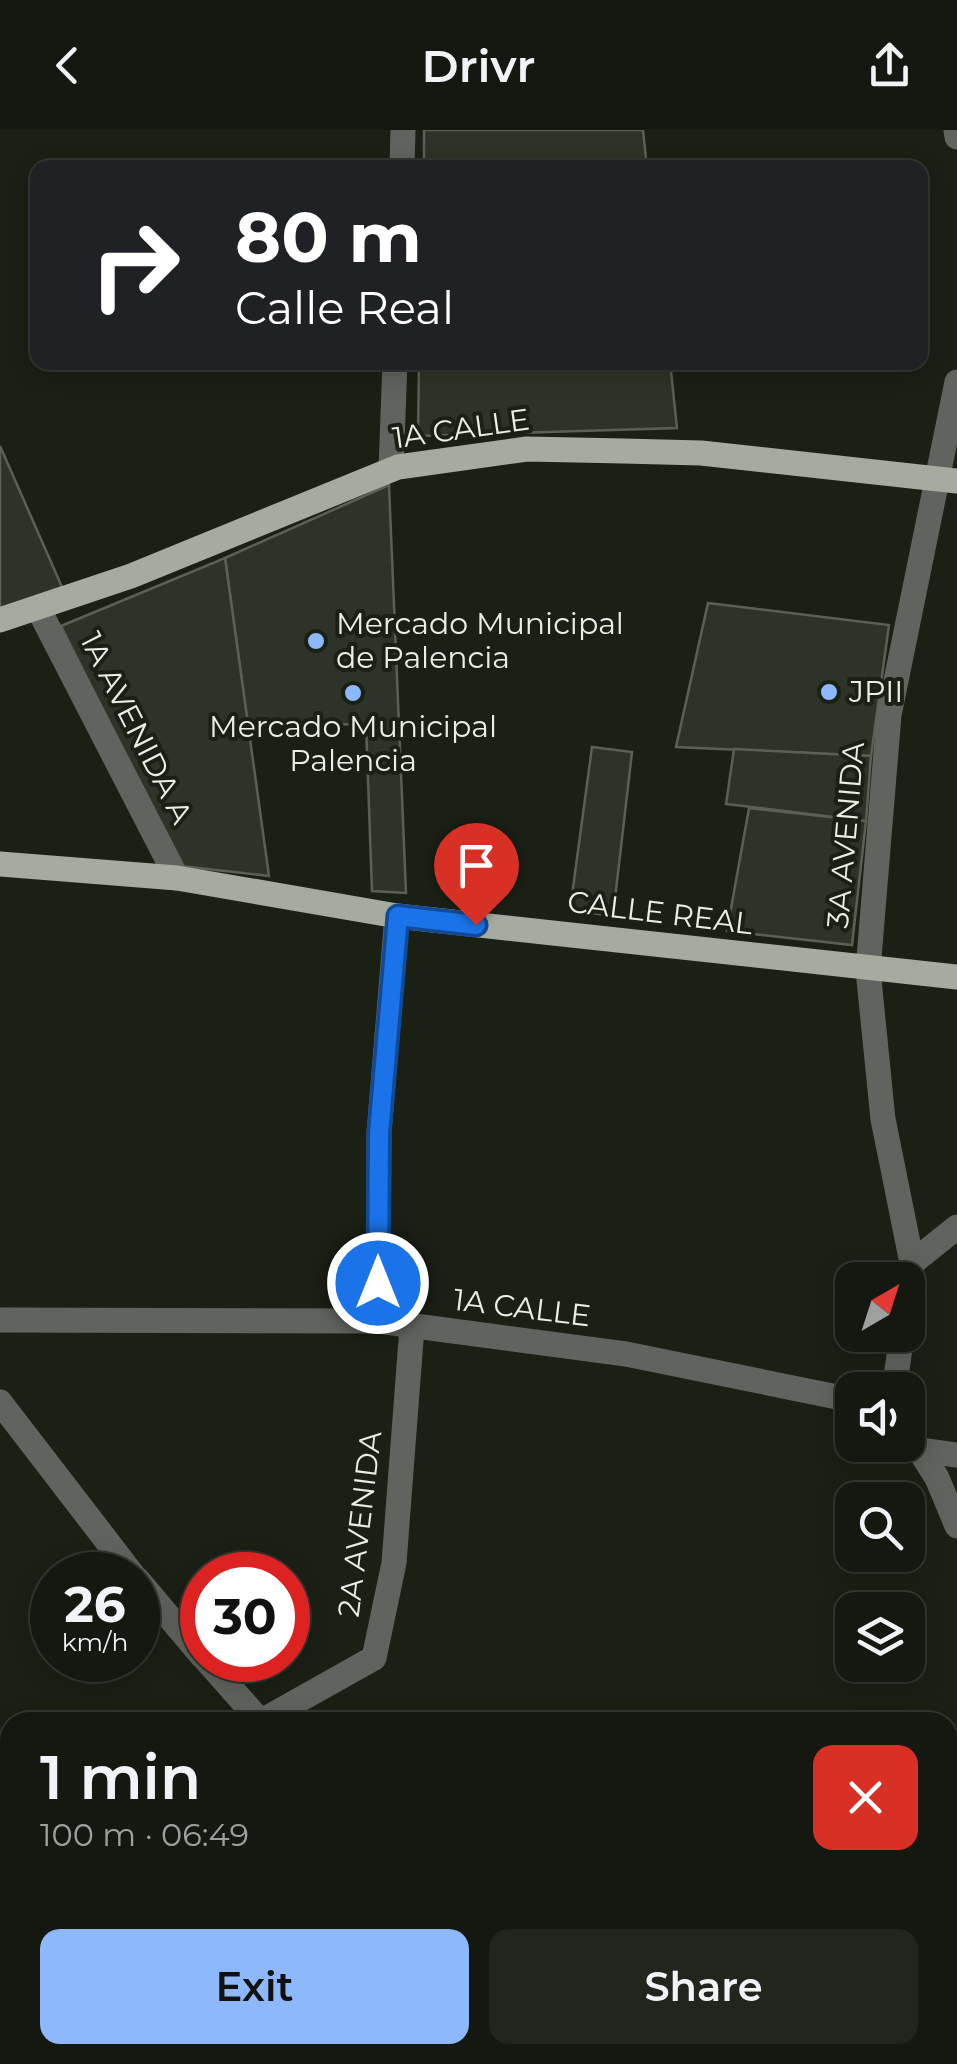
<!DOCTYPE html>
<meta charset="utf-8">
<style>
body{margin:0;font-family:Montserrat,sans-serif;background:#21251e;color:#f1f3f6;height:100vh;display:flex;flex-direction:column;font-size:38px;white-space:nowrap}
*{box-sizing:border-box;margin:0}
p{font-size:32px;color:#9da09f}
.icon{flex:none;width:55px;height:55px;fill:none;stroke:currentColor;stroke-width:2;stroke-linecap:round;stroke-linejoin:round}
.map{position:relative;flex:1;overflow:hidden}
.panel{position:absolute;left:0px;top:1582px;width:958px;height:352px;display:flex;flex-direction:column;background:#141810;border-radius:30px 30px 0 0;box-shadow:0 5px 25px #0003,0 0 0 2px #333730}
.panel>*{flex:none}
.top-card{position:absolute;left:30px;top:30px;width:898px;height:210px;border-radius:20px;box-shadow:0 5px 25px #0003,0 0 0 2px #333730;background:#202124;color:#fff;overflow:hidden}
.needle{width:65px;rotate:39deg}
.fabs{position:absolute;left:835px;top:1132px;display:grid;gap:20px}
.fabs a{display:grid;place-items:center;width:90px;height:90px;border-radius:20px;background:#141810;box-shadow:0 5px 25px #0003,0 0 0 2px #333730;font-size:50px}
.speed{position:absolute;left:30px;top:1422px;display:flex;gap:20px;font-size:50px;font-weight:700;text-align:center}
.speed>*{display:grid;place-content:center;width:130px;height:130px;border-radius:50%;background:#141810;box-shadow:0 5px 25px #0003,0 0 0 2px #333730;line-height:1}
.speed small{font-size:25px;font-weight:400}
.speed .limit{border:15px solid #d22;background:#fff;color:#111}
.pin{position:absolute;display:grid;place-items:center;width:85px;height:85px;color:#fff;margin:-102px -42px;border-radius:50% 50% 50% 0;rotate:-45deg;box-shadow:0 0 10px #0007}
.pin .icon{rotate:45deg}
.me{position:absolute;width:110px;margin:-55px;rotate:0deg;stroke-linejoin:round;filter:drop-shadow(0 0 8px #0008)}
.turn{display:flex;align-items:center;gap:35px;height:210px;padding:0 40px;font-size:45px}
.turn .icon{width:130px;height:130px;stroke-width:2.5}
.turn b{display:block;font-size:70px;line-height:85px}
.round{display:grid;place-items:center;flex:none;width:105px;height:105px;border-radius:20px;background:#21251e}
.headline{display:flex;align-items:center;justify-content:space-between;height:170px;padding:0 40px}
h1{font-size:60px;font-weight:600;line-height:75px}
.cta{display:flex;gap:20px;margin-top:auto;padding:20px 40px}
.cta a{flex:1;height:115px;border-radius:20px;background:#8db9fc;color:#111;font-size:40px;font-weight:600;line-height:115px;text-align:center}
.cta a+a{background:#21251e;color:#f1f3f6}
header{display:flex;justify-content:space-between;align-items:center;height:130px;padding:0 40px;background:#141810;font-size:45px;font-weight:600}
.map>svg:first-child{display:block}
.building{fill:#2e3327;stroke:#5a6053;stroke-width:2.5}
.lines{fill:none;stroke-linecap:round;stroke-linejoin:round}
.minor{stroke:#61645e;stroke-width:25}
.primary{stroke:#a6ab9f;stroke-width:25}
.route-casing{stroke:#114b97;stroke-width:25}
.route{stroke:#1a73e8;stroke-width:18}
.poi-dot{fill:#8db9fc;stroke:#1b2015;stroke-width:4}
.labels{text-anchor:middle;stroke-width:8;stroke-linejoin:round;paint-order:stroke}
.street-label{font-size:30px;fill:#ebeee7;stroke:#1b2015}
.poi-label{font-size:30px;fill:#ebeee7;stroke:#1b2015;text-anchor:start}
</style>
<header><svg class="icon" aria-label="back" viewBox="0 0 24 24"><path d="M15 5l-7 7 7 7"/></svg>Drivr<svg class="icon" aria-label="share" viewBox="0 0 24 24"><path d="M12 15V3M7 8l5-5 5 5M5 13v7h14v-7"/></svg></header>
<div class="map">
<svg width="957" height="1934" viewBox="0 0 957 1934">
<rect width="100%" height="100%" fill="#1b2015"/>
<!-- building -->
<g class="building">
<path d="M424,0H643L647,38H424Z"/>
<path d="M419,232H670L677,298L418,306Z"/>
<path d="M0,316L62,457L0,479Z"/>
<path d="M389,355L406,763L372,761L366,594L248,596L225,428Z"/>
<path d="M225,428L269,746L181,736L61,496Z"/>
<path d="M708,473L889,495L871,626L676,617Z"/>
<path d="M592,617L632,622L613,786L570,780Z"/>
<path d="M734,619L871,626L866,691L726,674Z"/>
<path d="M749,678L866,691L852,815L727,801Z"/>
</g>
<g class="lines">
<!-- minor -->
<g class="minor">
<path d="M956,0L957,7"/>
<path d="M402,38L403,0"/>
<path d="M391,339L395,232"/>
<path d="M38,478L177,748"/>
<path d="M912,1133L957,1097"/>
<path d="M908,1167L912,1133L883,989L868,840L889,585L957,252"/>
<path d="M0,1190L378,1191L626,1224L852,1270"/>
<path d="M378,1191L379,1003L397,786"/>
<path d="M894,1260L902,1205"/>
<path d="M0,1272L133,1445"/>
<path d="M908,1302L937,1348L957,1396"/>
<path d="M920,1320L957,1325"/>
<path d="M138,1450L202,1526"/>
<path d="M206,1530L261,1592"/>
<path d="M260,1592L374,1528L394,1433L412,1197"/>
<path d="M948,1834H957"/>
<path d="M0,1920L7,1934"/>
<path d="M467,1925L472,1934"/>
<path d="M52,1934L61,1925"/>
<path d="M781,1934L784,1925"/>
</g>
<!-- primary -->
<g class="primary">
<path d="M0,490L131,446L398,337L527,319L624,321L701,323L957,351"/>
<path d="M0,734L177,748L397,786L957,847"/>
</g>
</g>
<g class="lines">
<defs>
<path id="route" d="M378,1153L379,1003L398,786L476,795"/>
</defs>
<!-- route casing -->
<use href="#route" class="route-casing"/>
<!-- route -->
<use href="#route" class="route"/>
</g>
<!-- markers -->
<g class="poi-dot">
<circle cx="316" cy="511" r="10"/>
<circle cx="829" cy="562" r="10"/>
<circle cx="353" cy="563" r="10"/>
</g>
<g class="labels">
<!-- street labels -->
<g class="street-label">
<text transform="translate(461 299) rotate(-8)" y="10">1A CALLE</text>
<text transform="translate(136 598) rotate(63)" y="10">1A AVENIDA A</text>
<text transform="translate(846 705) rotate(-85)" y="10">3A AVENIDA</text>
<text transform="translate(660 783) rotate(7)" y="10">CALLE REAL</text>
<text transform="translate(522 1178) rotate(7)" y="10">1A CALLE</text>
<text transform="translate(360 1394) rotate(-83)" y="10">2A AVENIDA</text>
</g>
<!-- poi labels -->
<g class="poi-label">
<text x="336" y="504">Mercado Municipal<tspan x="336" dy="34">de Palencia</tspan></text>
<text x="849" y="572">JPII</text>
<text x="353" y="607" text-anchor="middle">Mercado Municipal<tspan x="353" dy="34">Palencia</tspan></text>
</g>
</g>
</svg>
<div class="fabs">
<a><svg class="needle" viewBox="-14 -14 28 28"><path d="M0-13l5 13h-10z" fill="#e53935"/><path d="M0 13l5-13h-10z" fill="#9da09f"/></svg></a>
<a><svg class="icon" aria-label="sound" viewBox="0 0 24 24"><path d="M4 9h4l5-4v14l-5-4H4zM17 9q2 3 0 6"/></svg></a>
<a><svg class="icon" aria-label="search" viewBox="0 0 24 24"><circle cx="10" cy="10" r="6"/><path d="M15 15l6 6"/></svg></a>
<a><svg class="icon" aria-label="layers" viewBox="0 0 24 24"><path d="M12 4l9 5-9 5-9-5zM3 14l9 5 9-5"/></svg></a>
</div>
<div class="speed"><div>26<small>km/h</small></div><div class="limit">30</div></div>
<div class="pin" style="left:476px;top:795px;background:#d93025"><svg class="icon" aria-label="arrive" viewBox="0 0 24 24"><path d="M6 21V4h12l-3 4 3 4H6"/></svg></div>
<svg class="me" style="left:378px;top:1153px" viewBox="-20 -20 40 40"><circle r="17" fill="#1a73e8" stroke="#fff" stroke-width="3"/><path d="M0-11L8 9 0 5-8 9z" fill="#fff"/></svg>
<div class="top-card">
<div class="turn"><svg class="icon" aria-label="right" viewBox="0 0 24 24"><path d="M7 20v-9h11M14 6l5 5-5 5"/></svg><div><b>80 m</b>Calle Real</div></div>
</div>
<section class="panel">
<div class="headline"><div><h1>1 min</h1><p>100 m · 06:49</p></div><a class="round" style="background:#d93025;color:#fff"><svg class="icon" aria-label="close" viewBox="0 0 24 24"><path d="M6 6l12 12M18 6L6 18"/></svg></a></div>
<div class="cta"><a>Exit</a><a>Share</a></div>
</section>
</div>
